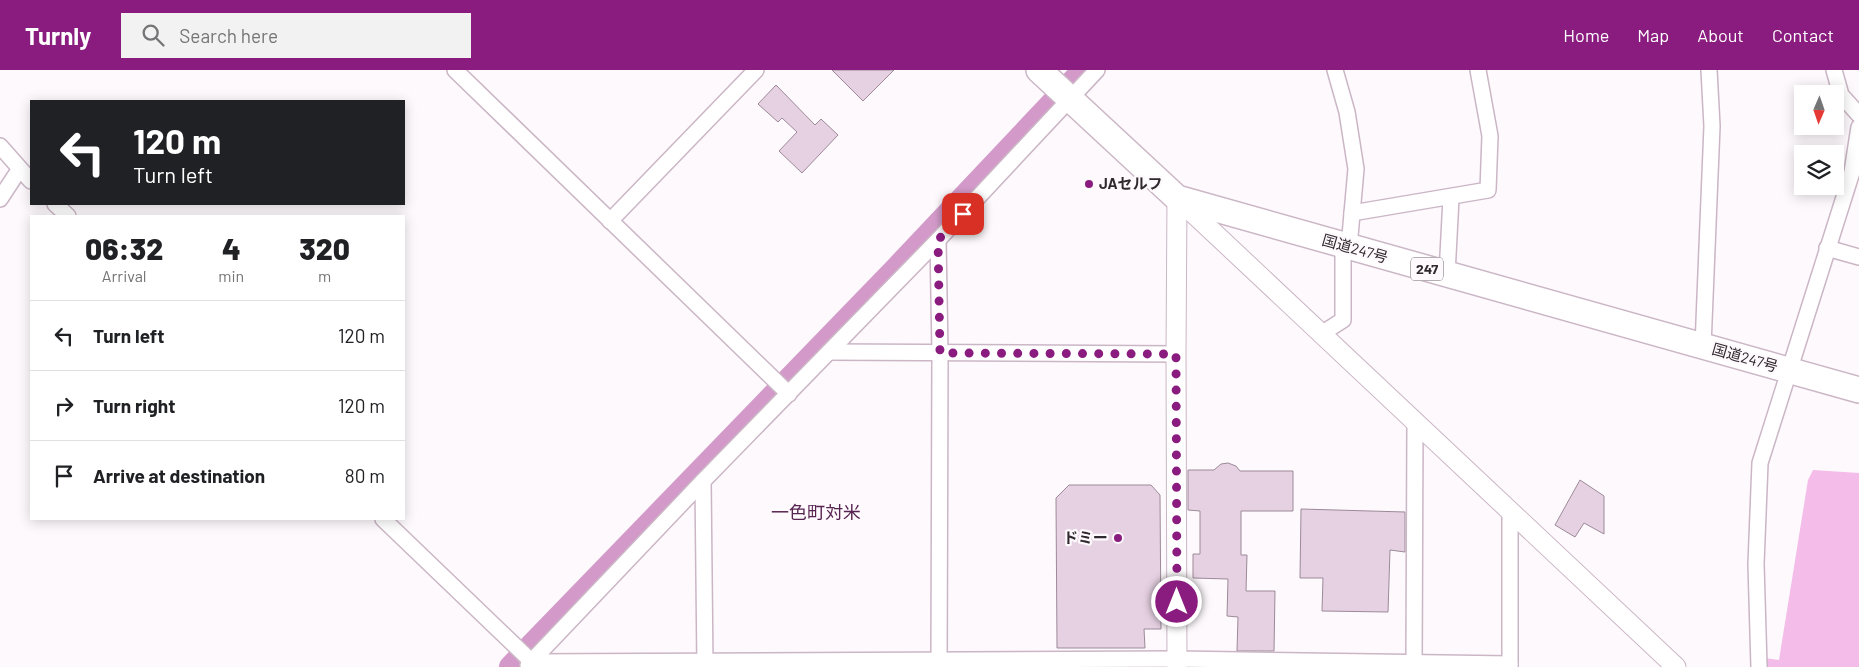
<!DOCTYPE html>
<meta charset="utf-8">
<style>
body{margin:0;font-family:Barlow,"Noto Sans JP",sans-serif;background:#f2f2f2;color:#202124;height:100vh;display:flex;flex-direction:column;font-size:19px;white-space:nowrap}
*{box-sizing:border-box;margin:0}
p{font-size:16px;color:#757577}
.icon{flex:none;width:28px;height:28px;fill:none;stroke:currentColor;stroke-width:2;stroke-linecap:round;stroke-linejoin:round}
.map{position:relative;flex:1;overflow:hidden}
.drawer{position:absolute;left:30px;top:145px;width:375px;height:305px;display:flex;flex-direction:column;background:#fff;border-radius:0px;box-shadow:0 2px 12px #0003}
.drawer>*{flex:none}
.guide{position:absolute;left:30px;top:30px;width:375px;height:105px;border-radius:0px;box-shadow:0 2px 12px #0003;background:#202124;color:#fff;overflow:hidden}
.needle{width:32px;rotate:182deg}
.fabs{position:absolute;left:1794px;top:15px;display:grid;gap:10px}
.fabs a{display:grid;place-items:center;width:50px;height:50px;border-radius:0px;background:#fff;box-shadow:0 2px 12px #0003;font-size:25px}
.pin{position:absolute;display:grid;place-items:center;width:42px;height:42px;color:#fff;margin:-21px;border-radius:10px;box-shadow:0 2px 8px #0006}
.me{position:absolute;width:55px;margin:-28px;rotate:0deg;stroke-linejoin:round;filter:drop-shadow(0 0 4px #0008)}
.turn{display:flex;align-items:center;gap:18px;height:105px;padding:0 20px;font-size:22px}
.turn .icon{width:65px;height:65px;stroke-width:2.5}
.turn b{display:block;font-size:35px;line-height:42px}
.eta{display:flex;justify-content:space-evenly;align-items:center;height:85px;text-align:center}
.eta b{font-size:30px;font-weight:800;line-height:35px}
ul{padding:0;list-style:none}
li{display:flex;align-items:center;gap:15px;height:70px;padding:0 20px;border-top:1px solid #e0e0e0}
li div{flex:1}
li b{display:block;font-size:19px}
li em{font-style:normal}
header{display:flex;align-items:center;gap:30px;box-sizing:border-box;height:70px;padding:0 25px;background:#8a1b7f;color:#fff}
header strong{font-size:24px}
nav{display:flex;gap:28px;margin-inline-start:auto;font-size:18px}
.search{width:350px;height:45px;background:#f2f2f2;display:flex;align-items:center;gap:12px;box-sizing:border-box;padding:0 18px;border-radius:0px;color:#757577;font-size:19px}
.map>svg:first-child{display:block}
.green{fill:#f3bce9}
.lines{fill:none;stroke-linecap:round;stroke-linejoin:round}
.river{stroke:#d39ac9;stroke-width:24}
.building{fill:#e6d1e2;stroke:#9d8a99}
.minor-casing{stroke:#cbb6c6;stroke-width:18}
.tertiary-casing{stroke:#cbb6c6;stroke-width:21}
.trunk-casing{stroke:#cbb6c6;stroke-width:28}
.minor{stroke:#fff;stroke-width:15}
.tertiary{stroke:#fff;stroke-width:19}
.trunk{stroke:#fff;stroke-width:25}
.route{stroke:#8a1b7f;stroke-width:9;stroke-dasharray:0 16.2}
.poi-dot{fill:#8a1b7f;stroke:#fdf9fc;stroke-width:2}
.labels{text-anchor:middle;stroke-width:4.5;stroke-linejoin:round;paint-order:stroke}
.shield{fill:#fdf9fc;stroke:#6e676c;stroke-width:1}
.shield-label{font-size:14px;font-weight:bold;fill:#30292f}
.poi-label{font-size:15px;font-weight:bold;fill:#30292f;stroke:#fdf9fc;text-anchor:start}
.street-label{font-size:15px;fill:#30292f;stroke:#fdf9fc}
.quarter-label{font-size:18px;fill:#572350;stroke:#fdf9fc}
</style>
<header>
<strong>Turnly</strong>
<div class="search"><svg class="icon" aria-label="search" viewBox="0 0 24 24"><circle cx="10" cy="10" r="6"/><path d="M15 15l6 6"/></svg>Search here</div>
<nav><a>Home</a><a>Map</a><a>About</a><a>Contact</a></nav>
</header>
<div class="map">
<svg width="1859" height="597" viewBox="0 0 1859 597">
<rect width="100%" height="100%" fill="#fdf9fc"/>
<!-- green -->
<path class="green" d="M1813,400L1859,403V597H1764L1765,588L1779,590L1808,410Z"/>
<g class="lines">
<!-- river -->
<path class="river" d="M511,597L898,197L1084,0"/>
</g>
<!-- building -->
<g class="building">
<path d="M832,0H894L863,31Z"/>
<path d="M776,15L815,55L821,49L838,65L802,103L779,81L797,62L782,48L778,52L758,34Z"/>
<path d="M1228,393L1236,396L1240,401H1293V441H1241V485H1247L1246,521H1275L1274,581H1237L1238,547L1227,546L1228,509L1193,508V484H1200V441L1188,440V400H1214L1221,394Z"/>
<path d="M1580,410L1604,426V464L1584,453L1575,467L1555,455Z"/>
<path d="M1069,415H1151L1160,425L1161,559H1144L1145,578H1057L1056,428Z"/>
<path d="M1301,439L1405,442V482L1390,480L1388,542L1322,541L1323,508H1300Z"/>
</g>
<g class="lines">
<defs>
<g id="minor">
<path d="M455,0L789,324"/>
<path d="M1335,0L1347,42L1356,99L1349,177"/>
<path d="M1834,0L1841,25L1859,45"/>
<path d="M0,76L31,111"/>
<path d="M0,129L19,100"/>
<path d="M55,134L68,146"/>
<path d="M1352,143L1488,120L1490,66L1478,0"/>
<path d="M610,151L756,0"/>
<path d="M938,170L940,283L939,597"/>
<path d="M1827,178L1859,187"/>
<path d="M1447,204L1451,128"/>
<path d="M1321,264L1343,250V175"/>
<path d="M1703,276L1712,56L1709,0"/>
<path d="M829,282L1176,284"/>
<path d="M703,411L705,597"/>
<path d="M1510,442V597"/>
<path d="M383,449L532,592L1177,589L1510,594"/>
<path d="M528,595L703,411L938,170L1097,0"/>
<path d="M1414,597L1415,353"/>
<path d="M1759,597L1756,494L1760,393L1852,102L1859,57"/>
</g>
<g id="tertiary">
<path d="M1177,128L1176,284L1177,597"/>
<path d="M1178,129L1676,597"/>
</g>
<path id="trunk" d="M1039,0L1177,128L1859,320"/>
</defs>
<!-- minor casing -->
<use href="#minor" class="minor-casing"/>
<!-- tertiary casing -->
<use href="#tertiary" class="tertiary-casing"/>
<!-- trunk casing -->
<use href="#trunk" class="trunk-casing"/>
<!-- minor -->
<use href="#minor" class="minor"/>
<!-- tertiary -->
<use href="#tertiary" class="tertiary"/>
<!-- trunk -->
<use href="#trunk" class="trunk"/>
</g>
<g class="lines">
<!-- route -->
<path class="route" d="M963,144L938,170L940,283L1176,284L1177,532"/>
</g>
<!-- markers -->
<g class="poi-dot">
<circle cx="1089" cy="114" r="5"/>
<circle cx="1118" cy="468" r="5"/>
</g>
<g class="labels">
<!-- shield labels -->
<rect class="shield" x="1411" y="187.5" width="32" height="23" rx="4"/>
<g class="shield-label">
<text x="1427" y="204">247</text>
</g>
<!-- poi labels -->
<g class="poi-label">
<text x="1099" y="119">JAセルフ</text>
<text x="1108" y="473" text-anchor="end">ドミー</text>
</g>
<!-- street labels -->
<g class="street-label">
<text transform="translate(1355 179) rotate(16)" y="5">国道247号</text>
<text transform="translate(1745 288) rotate(16)" y="5">国道247号</text>
</g>
<!-- quarter labels -->
<g class="quarter-label">
<text x="816" y="449">一色町対米</text>
</g>
</g>
</svg>
<div class="fabs">
<a><svg class="needle" viewBox="-14 -14 28 28"><path d="M0-13l5 13h-10z" fill="#e53935"/><path d="M0 13l5-13h-10z" fill="#757577"/></svg></a>
<a><svg class="icon" aria-label="layers" viewBox="0 0 24 24"><path d="M12 4l9 5-9 5-9-5zM3 14l9 5 9-5"/></svg></a>
</div>
<div class="pin" style="left:963px;top:144px;background:#d93025"><svg class="icon" aria-label="arrive" viewBox="0 0 24 24"><path d="M6 21V4h12l-3 4 3 4H6"/></svg></div>
<svg class="me" style="left:1177px;top:532px" viewBox="-20 -20 40 40"><circle r="17" fill="#8a1b7f" stroke="#fff" stroke-width="3"/><path d="M0-11L8 9 0 5-8 9z" fill="#fff"/></svg>
<div class="guide">
<div class="turn"><svg class="icon" aria-label="left" viewBox="0 0 24 24"><path d="M17 20v-9H6M10 6l-5 5 5 5"/></svg><div><b>120 m</b>Turn left</div></div>
</div>
<section class="drawer">
<div class="eta">
<div><b>06:32</b><p>Arrival</p></div>
<div><b>4</b><p>min</p></div>
<div><b>320</b><p>m</p></div>
</div>
<ul>
<li><svg class="icon" aria-label="left" viewBox="0 0 24 24"><path d="M17 20v-9H6M10 6l-5 5 5 5"/></svg><div><b>Turn left</b></div><em>120 m</em></li>
<li><svg class="icon" aria-label="right" viewBox="0 0 24 24"><path d="M7 20v-9h11M14 6l5 5-5 5"/></svg><div><b>Turn right</b></div><em>120 m</em></li>
<li><svg class="icon" aria-label="arrive" viewBox="0 0 24 24"><path d="M6 21V4h12l-3 4 3 4H6"/></svg><div><b>Arrive at destination</b></div><em>80 m</em></li>
</ul>
</section>
</div>
